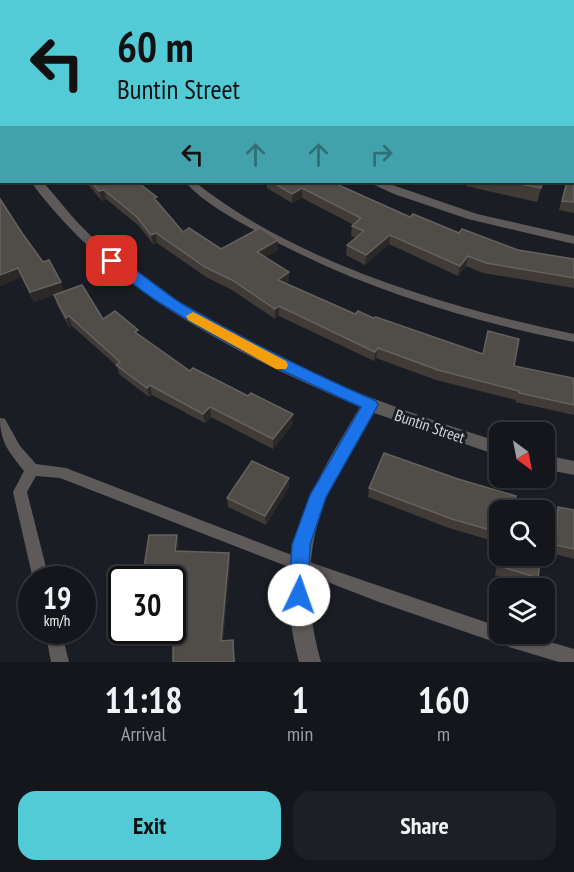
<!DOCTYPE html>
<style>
body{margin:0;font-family:"PT Sans Narrow",sans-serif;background:#1d1f24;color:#f1f3f6;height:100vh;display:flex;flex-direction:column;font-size:22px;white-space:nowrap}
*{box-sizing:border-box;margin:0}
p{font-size:20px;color:#9d9fa3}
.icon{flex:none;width:33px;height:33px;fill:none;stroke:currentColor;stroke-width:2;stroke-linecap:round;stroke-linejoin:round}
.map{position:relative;height:662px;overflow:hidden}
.sheet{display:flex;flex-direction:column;background:#14161b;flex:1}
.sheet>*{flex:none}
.hud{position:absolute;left:0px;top:0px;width:574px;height:183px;box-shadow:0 2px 4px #0004,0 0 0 2px #33353a;background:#52cbd7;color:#111;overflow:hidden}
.needle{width:39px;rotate:148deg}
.tools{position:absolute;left:489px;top:422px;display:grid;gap:12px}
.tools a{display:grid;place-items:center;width:66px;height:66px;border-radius:12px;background:#14161b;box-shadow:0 2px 4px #0004,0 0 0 2px #33353a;font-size:30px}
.speed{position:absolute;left:18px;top:566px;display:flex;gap:12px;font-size:30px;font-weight:700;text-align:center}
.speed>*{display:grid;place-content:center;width:78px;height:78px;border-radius:50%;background:#14161b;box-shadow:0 2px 4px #0004,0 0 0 2px #33353a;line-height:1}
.speed small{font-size:15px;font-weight:400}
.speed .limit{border:3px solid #111;border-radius:9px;background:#fff;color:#111}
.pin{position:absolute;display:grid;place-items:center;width:51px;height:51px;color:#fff;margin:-26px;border-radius:12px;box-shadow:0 3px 9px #0006}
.me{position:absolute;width:66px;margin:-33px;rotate:3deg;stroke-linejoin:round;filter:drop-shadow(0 0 4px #0008)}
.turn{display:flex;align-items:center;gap:21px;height:126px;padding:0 18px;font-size:27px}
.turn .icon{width:78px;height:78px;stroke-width:2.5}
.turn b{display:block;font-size:42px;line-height:51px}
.lanes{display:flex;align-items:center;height:57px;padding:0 18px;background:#0003;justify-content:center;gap:30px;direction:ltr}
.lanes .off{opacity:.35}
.eta{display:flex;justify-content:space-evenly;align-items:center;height:102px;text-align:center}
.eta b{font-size:36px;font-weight:800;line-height:42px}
.action{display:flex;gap:12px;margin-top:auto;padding:12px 18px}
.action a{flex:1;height:69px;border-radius:18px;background:#52cbd7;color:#111;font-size:24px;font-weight:800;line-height:69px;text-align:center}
.action a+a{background:#1d1f24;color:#f1f3f6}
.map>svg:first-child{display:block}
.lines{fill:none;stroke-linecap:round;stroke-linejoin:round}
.lane{fill:#5e5a59;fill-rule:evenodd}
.street{fill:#5e5a59;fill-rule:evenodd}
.secondary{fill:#837c7a;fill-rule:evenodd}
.wall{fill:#413b37}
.shaded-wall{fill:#2b2928}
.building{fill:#504c48;stroke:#64615f;stroke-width:1.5}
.route{fill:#1a73e8;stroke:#114b97;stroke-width:1.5}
.slow{fill:#f59e0b}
.labels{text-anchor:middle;stroke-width:6;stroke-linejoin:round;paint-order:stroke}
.street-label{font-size:16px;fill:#d1d4d8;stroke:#1a1e24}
</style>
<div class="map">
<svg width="574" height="662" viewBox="0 0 574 662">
<rect width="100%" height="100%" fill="#1a1e24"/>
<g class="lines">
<!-- lane -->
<g class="lane">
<path d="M15,0H21L22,2H15Z"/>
<path d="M233,0H240L241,2H234Z"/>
<rect x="573" y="154" width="1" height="6"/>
<path d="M185,182H195C296,263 449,308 574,334V342C464,320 354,286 256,231C232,218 204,203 185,182Z"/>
<path d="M0,418L5,419L20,446L36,464L66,468L315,564L500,627V633H519L574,649V662H559L509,647L379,602L60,478L36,476L27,492L49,579H33L13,492L24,471C9,452 0,442 0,418Z"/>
<path d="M45,630H61L69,662H51Z"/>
</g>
<!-- street -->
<g class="street">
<path d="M122,0H131L132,2H123Z"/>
<path d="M344,0H354L355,2H345Z"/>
<rect x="573" y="95" width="1" height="6"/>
<path d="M31,182H43C56,196 68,213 82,227C187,333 359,398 500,442V456L374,413C360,437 344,460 332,485C305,541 304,603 321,662H299C270,553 306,497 360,407C237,355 112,292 31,182Z"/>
<path d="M368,182H384L477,214L574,236V244L468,219L394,194Z"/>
<path d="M544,455L574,461V475L544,469Z"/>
</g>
<!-- secondary -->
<g class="secondary">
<path d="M544,0H556L543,2Z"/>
<rect x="0" y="164" width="2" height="8"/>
</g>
</g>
<!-- wall -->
<g class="wall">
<path d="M272,0H320L322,2H274Z"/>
<path d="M574,163V213L559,210L566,182H573Z"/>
<path d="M86,182H144V186L183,232L221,249L278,240V250L265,257L289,281L286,283L355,314L373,318L483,354L488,331L514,366L574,381V415L515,402L516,400L436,380L376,358L374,361L279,316L275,319L232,290L206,277L157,243L153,244L139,226L106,199L102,201Z"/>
<path d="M263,182H325L410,217L459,233L518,250L574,259V288L483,273L466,266L458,276L389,244L365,265L346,255L347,245L356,238L351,236L352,226L354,225L302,198L292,203L267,188V184Z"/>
<path d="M467,182H543L537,202L466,186Z"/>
<path d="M0,199L22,233L64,291L34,302L21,277L0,286Z"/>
<path d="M54,295L139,336L190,371L293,424L273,449L211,417L205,423L152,395L149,397L119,374L117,366L72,326L69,327L57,305Z"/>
<path d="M289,478V487L266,525L228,507L227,498Z"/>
<path d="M369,488L500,510V543L449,528L368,497Z"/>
<path d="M558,507L574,510V559L551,553L554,516Z"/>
<path d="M179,544L178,552L229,553L230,562L223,641L233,640L235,662H173L180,582L172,583V579H145L143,574Z"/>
<path d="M500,549V555H541L538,578L534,586L495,575Z"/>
</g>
<!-- shaded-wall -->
<g class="shaded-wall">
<path d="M135,182H144V186L136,189Z"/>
<path d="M302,188V198L292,203V194Z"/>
<path d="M104,190L106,199L102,201L99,191Z"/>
<path d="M156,233L157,243L153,244L151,235Z"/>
<path d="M390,235L389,244L365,265L366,255Z"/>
<path d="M278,240V250L257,262V252Z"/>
<path d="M468,256L466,266L458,276L460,266Z"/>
<path d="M18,268L21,277L0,286V275Z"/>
<path d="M289,272V281L278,289V280Z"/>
<path d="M61,282L64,291L34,302L30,292Z"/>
<path d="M279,306V316L275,319V309Z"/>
<path d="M69,316L72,326L69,327L66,318Z"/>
<path d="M378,348L376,358L374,361L375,352Z"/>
<path d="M150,385L152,395L149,397L147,388Z"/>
<path d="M210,407L211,417L205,423L203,414Z"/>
<path d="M293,414V424L273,449V439Z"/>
<path d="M289,478V487L266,525L265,516Z"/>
<path d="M177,535L179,544L177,560L175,551Z"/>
<path d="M229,553L230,562L222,649L221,641Z"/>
</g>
<!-- building -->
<g class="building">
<path d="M56,0H94L96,2H56Z"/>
<path d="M172,0H200L202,2H174Z"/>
<path d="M281,0H320L322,2H284Z"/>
<path d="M573,163H574V202L562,201L567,182H573Z"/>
<path d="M91,182H137L157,197L154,198L183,232L189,228L221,249L260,228L278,240L257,252L289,272L278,280L355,314L358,311L373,318L376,317L483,354L488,331L519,339L514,366L573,378V381H574V405L519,393V391L438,370L378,348L375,352L279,306L275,309L232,280L205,267L156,233L151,235L137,217L104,190L99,191Z"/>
<path d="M272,182H332L410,217L413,214L459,233L462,229L518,250L574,259V278L486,263L468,256L460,266L390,235L366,255L347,245L364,231L352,226L361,218L302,188L292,194Z"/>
<path d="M509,182H543L541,188Z"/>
<path d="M0,199L22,233L43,262L49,260L61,282L30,292L18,268L0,275Z"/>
<path d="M82,285L103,319L115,311L138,330L135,332L190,371L193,368L248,396L251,393L293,414L273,439L210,407L203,414L150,385L147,388L116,365L120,362L69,316L66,318L54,295Z"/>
<path d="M384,453L458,479L516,496L513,510H500V533L452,519L369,488Z"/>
<path d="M252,461L289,478L265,516L227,498Z"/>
<path d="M558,507L574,510V549L556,545Z"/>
<path d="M149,535H177L175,551L229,553L221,641L233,640L234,662H173V633L181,574H143Z"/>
<path d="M501,555H541L538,578L499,566Z"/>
</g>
<!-- route -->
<path class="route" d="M112,257C128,261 165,294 184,305C247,341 309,372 376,401L378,405L326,497L310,545L308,595L305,601L299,603L292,601L289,595L292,545L310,495L361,407C292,376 224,344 160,303C141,291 125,277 107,264L106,261Z"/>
<!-- slow -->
<path class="slow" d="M193,312L286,361L288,365L286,369H276L188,320L186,316Z"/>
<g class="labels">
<!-- street labels -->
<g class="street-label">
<text transform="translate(430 426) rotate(19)" y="6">Buntin Street</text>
</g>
</g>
</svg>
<div class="tools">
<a><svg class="needle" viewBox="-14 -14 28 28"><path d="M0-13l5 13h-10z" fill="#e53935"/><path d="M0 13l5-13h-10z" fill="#9d9fa3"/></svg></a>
<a><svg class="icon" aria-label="search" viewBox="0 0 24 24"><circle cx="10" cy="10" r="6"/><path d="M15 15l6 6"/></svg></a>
<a><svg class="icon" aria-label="layers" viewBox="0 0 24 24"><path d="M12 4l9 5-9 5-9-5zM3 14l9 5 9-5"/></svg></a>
</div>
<div class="speed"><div>19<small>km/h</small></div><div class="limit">30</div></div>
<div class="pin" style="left:112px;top:261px;background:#d93025"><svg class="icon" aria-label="arrive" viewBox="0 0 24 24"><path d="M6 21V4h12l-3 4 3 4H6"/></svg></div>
<svg class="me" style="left:299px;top:595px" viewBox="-20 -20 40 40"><circle r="19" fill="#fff"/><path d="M0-13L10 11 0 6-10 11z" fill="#1a73e8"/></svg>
<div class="hud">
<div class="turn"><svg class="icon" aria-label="left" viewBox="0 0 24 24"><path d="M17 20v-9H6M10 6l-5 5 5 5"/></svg><div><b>60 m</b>Buntin Street</div></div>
<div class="lanes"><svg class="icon" aria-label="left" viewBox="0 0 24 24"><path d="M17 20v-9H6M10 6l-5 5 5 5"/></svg><svg class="icon off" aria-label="ahead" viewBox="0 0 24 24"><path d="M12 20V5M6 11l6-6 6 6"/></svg><svg class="icon off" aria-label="ahead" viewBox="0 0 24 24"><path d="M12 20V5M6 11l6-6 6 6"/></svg><svg class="icon off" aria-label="right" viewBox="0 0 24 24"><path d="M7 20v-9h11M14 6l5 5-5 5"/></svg></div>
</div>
</div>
<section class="sheet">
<div class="eta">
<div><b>11:18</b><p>Arrival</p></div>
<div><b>1</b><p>min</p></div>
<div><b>160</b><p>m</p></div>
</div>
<div class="action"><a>Exit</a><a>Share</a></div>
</section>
